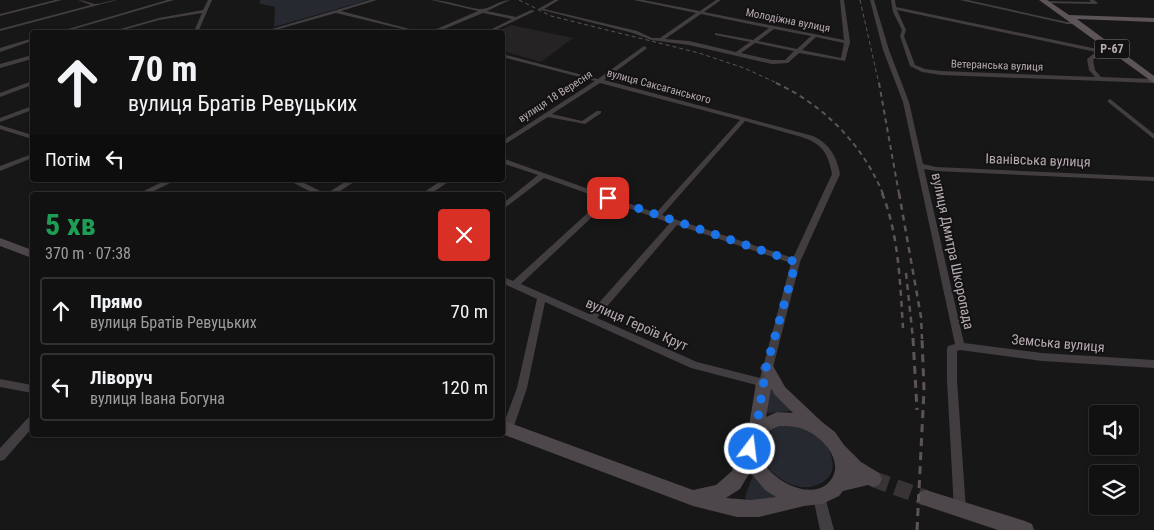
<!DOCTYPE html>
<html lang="uk">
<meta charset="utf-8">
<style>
body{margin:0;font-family:"Roboto Condensed",sans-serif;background:#1b1a1a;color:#f1f3f6;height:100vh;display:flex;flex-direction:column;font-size:19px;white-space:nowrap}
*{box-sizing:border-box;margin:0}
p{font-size:16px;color:#9c9d9f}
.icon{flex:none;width:28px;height:28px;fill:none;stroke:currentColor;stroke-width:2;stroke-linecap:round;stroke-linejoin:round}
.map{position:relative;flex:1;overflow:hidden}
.sheet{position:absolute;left:30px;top:192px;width:475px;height:245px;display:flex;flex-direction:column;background:#121111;border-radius:5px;box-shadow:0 1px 4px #0004,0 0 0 1px #313131}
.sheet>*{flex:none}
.hud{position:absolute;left:30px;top:30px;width:475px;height:152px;border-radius:5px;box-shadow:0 1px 4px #0004,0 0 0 1px #313131;background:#121111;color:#f1f3f6;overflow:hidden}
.buttons{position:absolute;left:1089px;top:405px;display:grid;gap:10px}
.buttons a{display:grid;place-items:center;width:50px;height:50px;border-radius:5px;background:#121111;box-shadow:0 1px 4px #0004,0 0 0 1px #313131;font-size:25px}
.pin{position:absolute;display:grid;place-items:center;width:42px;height:42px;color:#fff;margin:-21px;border-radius:10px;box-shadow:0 2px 8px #0006}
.me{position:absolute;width:55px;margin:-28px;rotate:15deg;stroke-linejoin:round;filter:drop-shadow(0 0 4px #0008)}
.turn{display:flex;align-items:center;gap:18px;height:105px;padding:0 15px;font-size:22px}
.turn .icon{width:65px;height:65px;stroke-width:2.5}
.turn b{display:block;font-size:35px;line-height:42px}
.then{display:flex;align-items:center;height:48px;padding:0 15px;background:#0003;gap:10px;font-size:19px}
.round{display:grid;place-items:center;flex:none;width:52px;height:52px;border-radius:5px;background:#1b1a1a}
.head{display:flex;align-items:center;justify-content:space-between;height:85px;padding:0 15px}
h1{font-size:30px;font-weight:700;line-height:38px;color:#1e9e55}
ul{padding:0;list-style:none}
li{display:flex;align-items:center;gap:15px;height:68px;margin:0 10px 8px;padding:0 5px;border:2px solid #313131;border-radius:5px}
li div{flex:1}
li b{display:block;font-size:19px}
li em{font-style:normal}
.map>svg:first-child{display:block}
.built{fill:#252324}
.green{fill:#272930}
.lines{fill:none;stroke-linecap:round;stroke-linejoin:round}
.secondary-tunnel{stroke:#383436;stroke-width:16;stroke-dasharray:16 8;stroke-linecap:butt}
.street{fill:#423d40;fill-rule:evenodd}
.secondary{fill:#4d464a;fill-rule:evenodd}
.primary{fill:#5c5459;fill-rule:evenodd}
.rail-far3{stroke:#5c5459;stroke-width:1;stroke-dasharray:4 3;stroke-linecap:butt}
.rail-far2{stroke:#5c5459;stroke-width:2;stroke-dasharray:5 4;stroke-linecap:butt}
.rail-far1{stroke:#5c5459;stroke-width:2.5;stroke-dasharray:6 5;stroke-linecap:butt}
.rail{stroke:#5c5459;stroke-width:3;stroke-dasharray:8 6;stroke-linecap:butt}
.route{stroke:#1a73e8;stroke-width:9;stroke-dasharray:0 16.2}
.labels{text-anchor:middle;stroke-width:4;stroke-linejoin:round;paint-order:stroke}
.far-street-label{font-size:11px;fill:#b7aab3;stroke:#131212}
.shield{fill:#131212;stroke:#867c83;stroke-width:1}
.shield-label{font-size:12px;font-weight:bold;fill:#b7aab3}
.street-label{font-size:14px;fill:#b7aab3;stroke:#131212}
</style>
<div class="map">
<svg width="1154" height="530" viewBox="0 0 1154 530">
<rect width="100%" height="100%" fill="#181717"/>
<!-- built -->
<path class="built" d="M511,25L573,38L541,62L503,51L502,32H494Z"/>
<!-- green -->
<g class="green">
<path d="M261,0H368L274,27L275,7L261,4L259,2Z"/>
<path d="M769,391H772L790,407V411L767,413L764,410Z"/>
<path d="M788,425C794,426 801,427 807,429C830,440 848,476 814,486C782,496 735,444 773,428C777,426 783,425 788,425Z"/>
<path d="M753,475L775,492L777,499L747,501L745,497Z"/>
</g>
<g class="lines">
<!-- secondary-tunnel -->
<path class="secondary-tunnel" d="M873,479L926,498"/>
<!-- street -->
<g class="street">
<path d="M55,0H62L0,16V14Z"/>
<path d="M78,0C84,0 89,3 95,4C102,4 110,0 117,0L0,31V29L91,5Z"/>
<path d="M167,0H174L64,32H58Z"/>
<path d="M208,0H212L198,32H179L195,29L202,13L159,20L116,32H110L159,18L203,10Z"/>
<path d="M370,0H377L341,11L421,32H415L336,13L268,32H262Z"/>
<path d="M431,0C447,0 463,7 479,9C489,10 499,0 510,0L487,11L516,17L531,10L535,11L491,32H486L512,19L483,13L437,32H432V31L478,11Z"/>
<path d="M554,0H559L544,9L637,31L652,38H660L696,13L634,0H643L700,11L716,0H721L704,12L844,40L840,0H844L850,42L845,61L799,53L788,63L772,64L689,45L651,40L633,33L538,9ZM701,14L769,28L753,40L715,33V35L750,42L736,52L689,41L665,39ZM774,29L811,36L797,49L758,41ZM816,37L844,43L841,58L802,50ZM755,43L794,51L785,60H772L741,53Z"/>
<path d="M870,0H874L889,50L909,102L923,164L936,167L1154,177V181L936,171L924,169L964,343L1042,353L1154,360V368L1042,361L960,350L957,351V380L966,510L965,514L960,516L955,514L954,510L947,380V349L948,346L955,344L903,102L883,50Z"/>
<path d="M891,0H895L896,7L1107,51L1120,53V55L1118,56L1101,53L1093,60L1095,70L1101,77L1154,79V83L941,75L922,72L910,66L900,36L902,30L893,12ZM897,10L1096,52L1087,59L1089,70L1095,77L941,71L925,69L915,65L904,36L906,30Z"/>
<path d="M960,0H968L1067,22H1077L1079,23L1077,24H1067Z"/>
<path d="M1089,0H1094L1098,3L1096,4L1045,3L1043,2L1045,1L1091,2Z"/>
<path d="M30,39H32V41L0,52V48Z"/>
<path d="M644,46L647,48L646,49L604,80L813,136C829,143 837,157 840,174L800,262L769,383L768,386L764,387L691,368L545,302L527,388L512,432L508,434L504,432L502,428L517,388L537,299L502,283V276L513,281L603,199L544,178L502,210V204L538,175L502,163V158L656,213L740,120L600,83L552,114L582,121L597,111H601V113L585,124L548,117L502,146V141L595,81L502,57V54L598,79ZM745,121C759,125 773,129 787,133C814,140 827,144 832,174L793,258L662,215ZM609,201L670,223L589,314L521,284ZM677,225L791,263L760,378L697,362L597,318Z"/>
<path d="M32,55V59L0,68V64Z"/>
<path d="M32,81V85L0,97V93Z"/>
<path d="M1110,99L1154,134V139L1108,102V100Z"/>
<path d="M32,106V110L0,122V118Z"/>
<path d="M0,125L32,135V139L0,129Z"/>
<path d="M32,154V158L0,171V166Z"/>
<path d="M166,180H176L146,195H136Z"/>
<path d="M288,180H298L326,194L348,180H357L334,195H317Z"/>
<path d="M442,180H451L429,195H420Z"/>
<path d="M0,379L32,385V393L0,387Z"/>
<path d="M32,416V428L4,460L0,461V448L28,418Z"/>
<path d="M819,491L823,493L825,497L834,530H820L813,497L815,493Z"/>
</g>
<!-- secondary -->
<g class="secondary">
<path d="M0,238L32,250V258L0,246Z"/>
<path d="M767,362L772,364L785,387L822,422L835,432L844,445L861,462L879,473L882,479L879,485L873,487L868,485L843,491L839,496L822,504L804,506L759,517H737L693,506L502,434V420L693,490L716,485L732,471L742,447V442L748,432L756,383L759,379L765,377L760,368L762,364ZM771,389L775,395L793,413L777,412L766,417ZM779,426C788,426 797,426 805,430C824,437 848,466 827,484C799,507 737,456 766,433C769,430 775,428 779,426ZM750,472L765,490L776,497L751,500L726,498L740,489Z"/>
<path d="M926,490L1025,521L1032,524L1034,530H998L920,504L917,498L920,492Z"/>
</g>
<!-- primary -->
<path class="primary" d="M1039,0H1047L1069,15L1154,18V22L1077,19L1154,76V83Z"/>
<!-- rail-far3 -->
<g class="rail-far3">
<path d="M519,0L551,16L699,53L744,68L779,84"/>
<path d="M860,0L879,84"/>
</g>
<!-- rail-far2 -->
<g class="rail-far2">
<path d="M776,83C824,105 863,145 883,194"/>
<path d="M879,83L899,194"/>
</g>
<!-- rail-far1 -->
<g class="rail-far1">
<path d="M882,193C899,235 900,283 903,328"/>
<path d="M899,193L921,317L922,339"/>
<path d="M906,273L913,339"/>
</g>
<!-- rail -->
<g class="rail">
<path d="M913,338L917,410"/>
<path d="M917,530L924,390L922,338"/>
</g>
</g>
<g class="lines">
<!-- route -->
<path class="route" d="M608,198L796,262L766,368L756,430L751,439L750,449"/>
</g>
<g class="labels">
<!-- far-street labels -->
<g class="far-street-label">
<text transform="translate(788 20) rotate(11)" y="4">Молодіжна вулиця</text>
<text transform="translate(997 65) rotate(2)" y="4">Ветеранська вулиця</text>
<text transform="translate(659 86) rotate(15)" y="4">вулиця Саксаганського</text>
<text transform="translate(555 96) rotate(-33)" y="4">вулиця 18 Вересня</text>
</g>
<!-- shield labels -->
<rect class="shield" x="1094.5" y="39.5" width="35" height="19" rx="4"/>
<g class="shield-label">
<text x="1112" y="53">Р-67</text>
</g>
<!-- street labels -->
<g class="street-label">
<text transform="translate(1038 160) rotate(2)" y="5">Іванівська вулиця</text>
<text transform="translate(953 251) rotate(78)" y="5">вулиця Дмитра Шкоропада</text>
<text transform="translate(637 324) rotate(24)" y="5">вулиця Героїв Крут</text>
<text transform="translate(1058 343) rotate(5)" y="5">Земська вулиця</text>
</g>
</g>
</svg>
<div class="buttons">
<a><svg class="icon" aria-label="sound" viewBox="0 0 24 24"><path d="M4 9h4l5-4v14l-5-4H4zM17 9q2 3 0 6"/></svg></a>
<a><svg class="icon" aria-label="layers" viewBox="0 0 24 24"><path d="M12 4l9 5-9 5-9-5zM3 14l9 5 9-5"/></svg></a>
</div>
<div class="pin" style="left:608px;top:198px;background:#d93025"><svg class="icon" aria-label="arrive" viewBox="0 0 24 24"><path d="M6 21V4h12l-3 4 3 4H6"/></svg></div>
<svg class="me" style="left:750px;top:449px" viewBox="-20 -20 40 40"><circle r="17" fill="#1a73e8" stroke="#fff" stroke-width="3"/><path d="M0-11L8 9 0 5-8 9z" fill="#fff"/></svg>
<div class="hud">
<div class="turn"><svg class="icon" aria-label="ahead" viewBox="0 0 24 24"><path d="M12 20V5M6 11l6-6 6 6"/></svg><div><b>70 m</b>вулиця Братів Ревуцьких</div></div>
<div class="then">Потім<svg class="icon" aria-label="left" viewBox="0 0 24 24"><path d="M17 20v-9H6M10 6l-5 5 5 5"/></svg></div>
</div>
<section class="sheet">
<div class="head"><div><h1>5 хв</h1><p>370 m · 07:38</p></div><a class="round" style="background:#d93025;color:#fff"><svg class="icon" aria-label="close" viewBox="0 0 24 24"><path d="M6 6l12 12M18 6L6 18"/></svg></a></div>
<ul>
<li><svg class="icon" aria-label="ahead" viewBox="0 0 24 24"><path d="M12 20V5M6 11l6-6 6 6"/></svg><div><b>Прямо</b><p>вулиця Братів Ревуцьких</p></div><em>70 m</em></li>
<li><svg class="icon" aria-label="left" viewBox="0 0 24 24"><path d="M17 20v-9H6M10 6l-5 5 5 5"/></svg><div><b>Ліворуч</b><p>вулиця Івана Богуна</p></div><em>120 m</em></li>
</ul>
</section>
</div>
